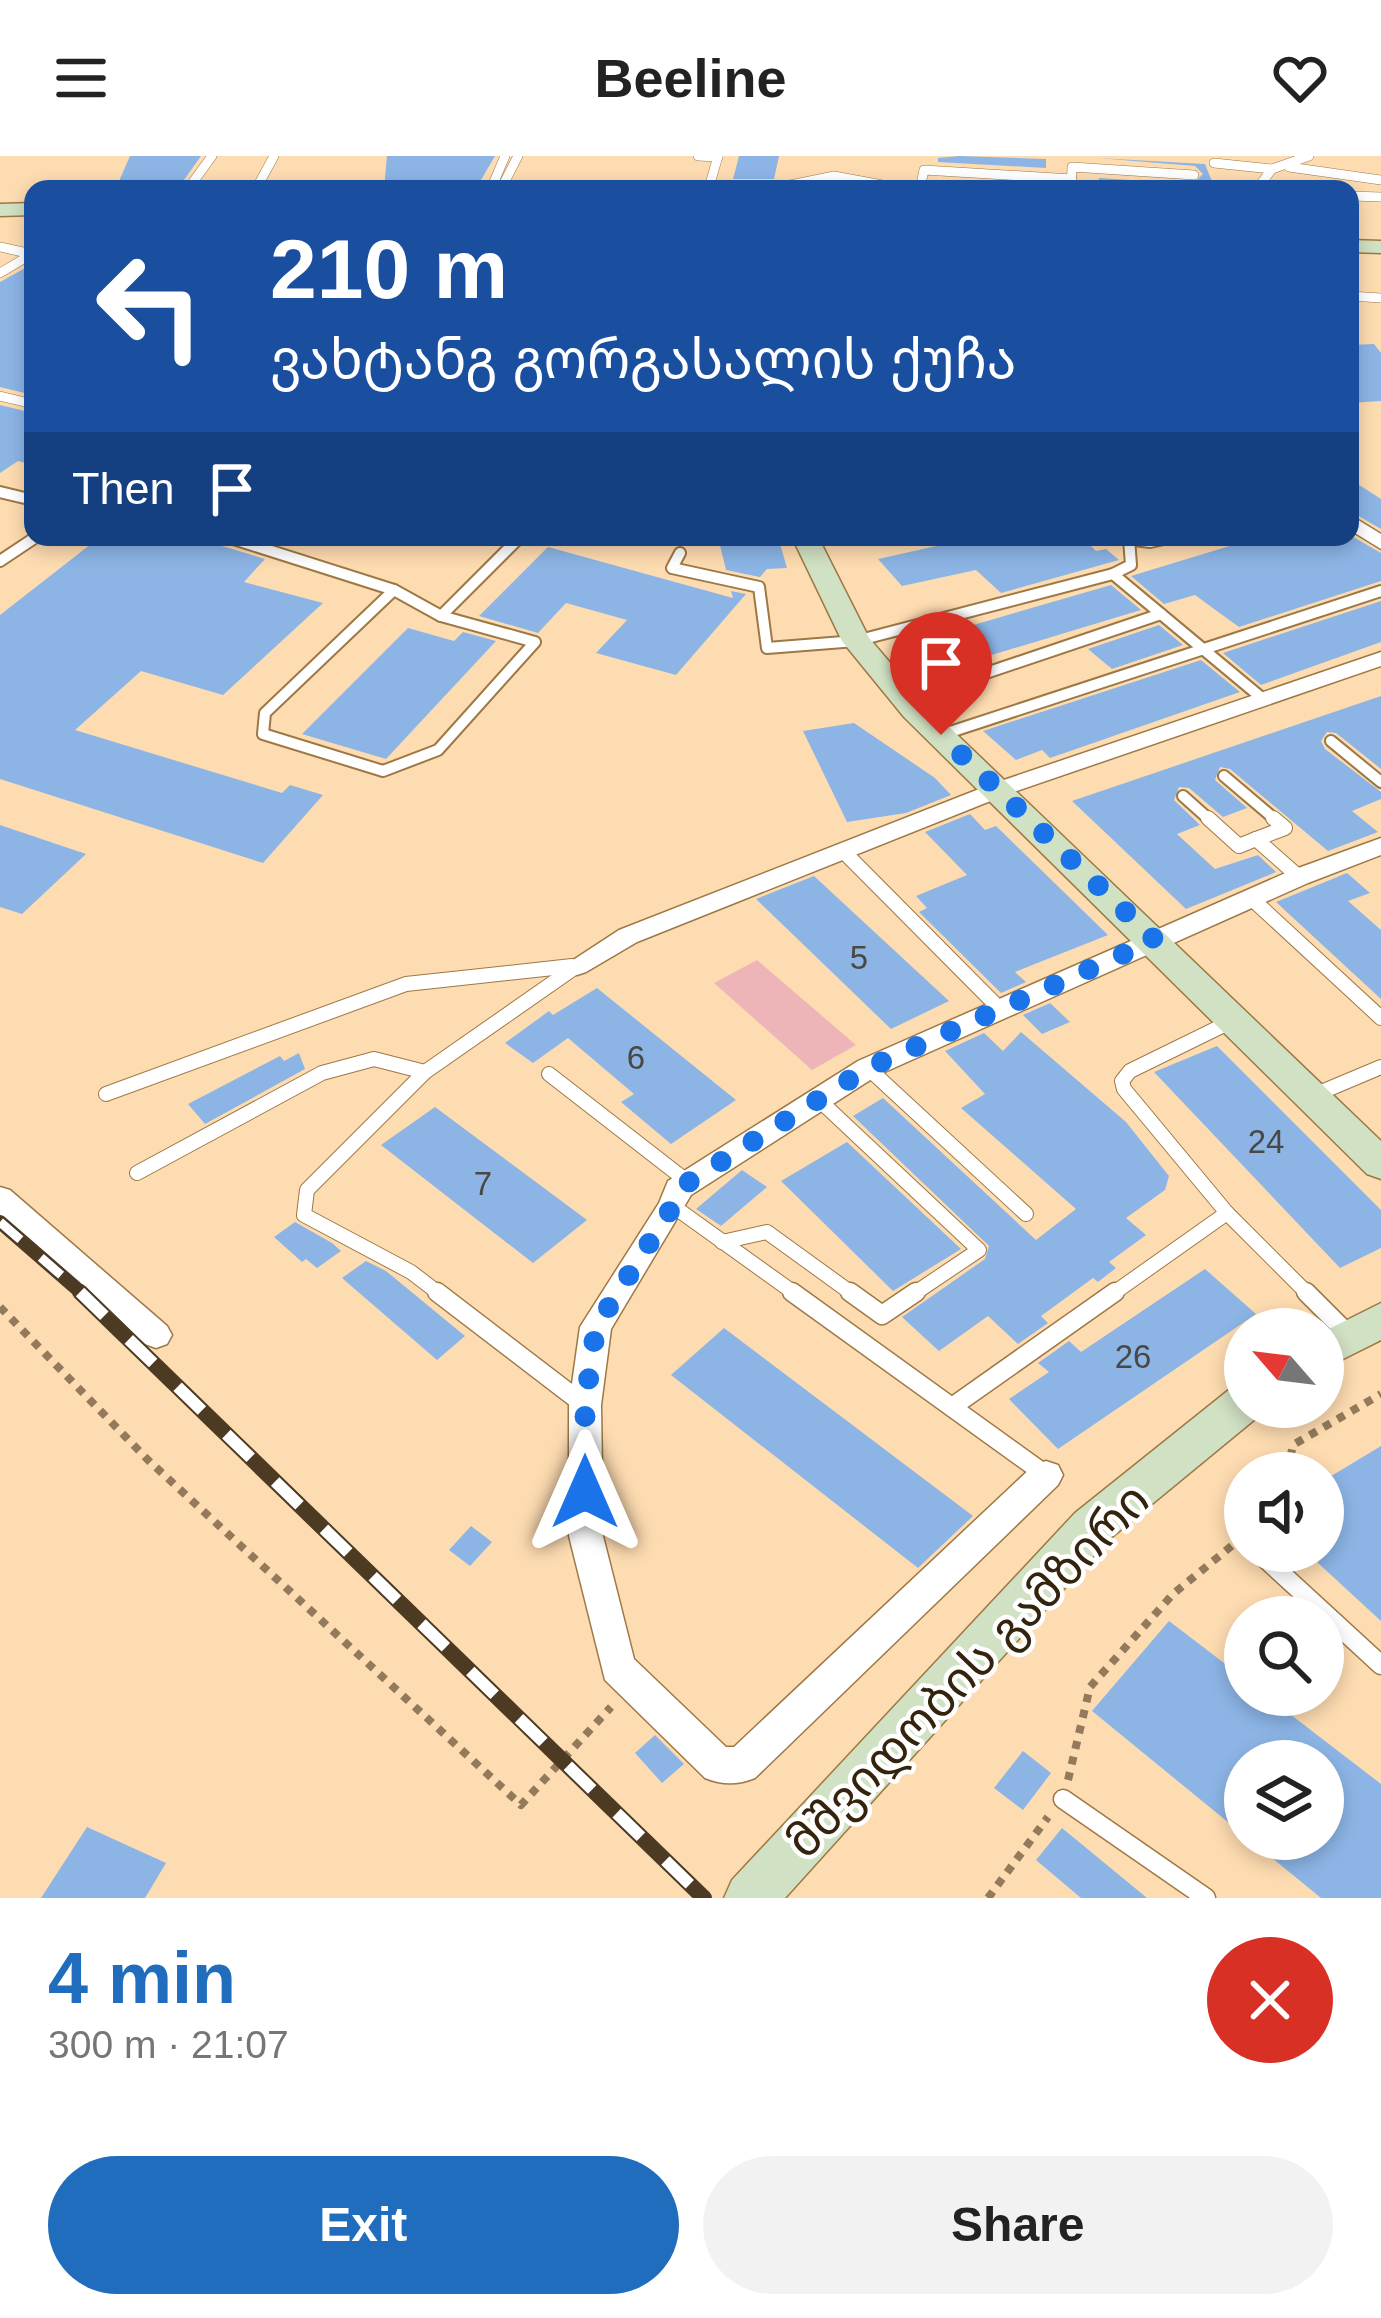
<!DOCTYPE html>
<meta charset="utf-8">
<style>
body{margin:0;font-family:Arial,"Noto Sans Georgian",sans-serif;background:#f2f2f2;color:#222;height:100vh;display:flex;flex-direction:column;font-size:45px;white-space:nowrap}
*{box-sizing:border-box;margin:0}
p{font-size:39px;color:#767676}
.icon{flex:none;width:66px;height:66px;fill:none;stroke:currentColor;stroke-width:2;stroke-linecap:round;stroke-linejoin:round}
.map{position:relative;height:1742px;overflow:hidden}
.sheet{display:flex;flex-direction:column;background:#fff;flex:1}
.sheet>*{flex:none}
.top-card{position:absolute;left:24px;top:24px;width:1335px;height:366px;border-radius:24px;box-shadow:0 6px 18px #0003;background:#1a4fa0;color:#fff;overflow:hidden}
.needle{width:78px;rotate:298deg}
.tools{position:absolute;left:1224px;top:1152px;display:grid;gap:24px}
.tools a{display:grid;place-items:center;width:120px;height:120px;border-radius:50%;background:#fff;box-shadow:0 6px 18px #0003;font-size:60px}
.pin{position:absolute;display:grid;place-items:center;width:102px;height:102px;color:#fff;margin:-123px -51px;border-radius:50% 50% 50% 0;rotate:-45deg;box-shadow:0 0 12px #0007}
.pin .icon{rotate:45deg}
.me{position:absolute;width:132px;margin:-66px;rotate:0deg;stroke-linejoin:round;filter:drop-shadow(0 0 9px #0008)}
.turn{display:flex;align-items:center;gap:42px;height:252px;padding:0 48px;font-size:54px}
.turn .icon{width:156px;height:156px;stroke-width:2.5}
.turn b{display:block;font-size:84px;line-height:102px}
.then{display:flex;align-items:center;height:114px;padding:0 48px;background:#0003;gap:24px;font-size:45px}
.round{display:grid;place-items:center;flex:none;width:126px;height:126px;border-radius:63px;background:#f2f2f2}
.head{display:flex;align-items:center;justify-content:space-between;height:204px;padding:0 48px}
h1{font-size:72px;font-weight:700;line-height:90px;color:#216dbd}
.primary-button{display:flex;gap:24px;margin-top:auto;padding:24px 48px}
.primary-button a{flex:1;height:138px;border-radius:72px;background:#216dbd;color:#fff;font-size:48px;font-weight:700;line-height:138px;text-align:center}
.primary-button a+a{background:#f2f2f2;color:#222}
header{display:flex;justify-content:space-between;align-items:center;height:156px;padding:0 48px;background:#fff;font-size:54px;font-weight:700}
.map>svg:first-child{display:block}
.green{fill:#eeb5b9}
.building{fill:#8cb5e6}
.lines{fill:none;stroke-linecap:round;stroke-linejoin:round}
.lane-far3-casing{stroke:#9e7844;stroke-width:10}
.lane-far2-casing{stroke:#9e7844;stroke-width:14}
.lane-far1-casing{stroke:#9e7844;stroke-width:16}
.lane-casing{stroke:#9e7844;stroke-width:21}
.street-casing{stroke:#9e7844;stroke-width:3}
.secondary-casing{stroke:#9e7844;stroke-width:3}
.path{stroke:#927a5a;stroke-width:8;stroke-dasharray:8 8;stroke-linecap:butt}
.lane-far3{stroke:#fff;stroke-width:9}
.lane-far2{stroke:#fff;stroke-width:10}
.lane-far1{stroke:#fff;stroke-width:14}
.lane{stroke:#fff;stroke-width:18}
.street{fill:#fff;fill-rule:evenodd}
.secondary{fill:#d1e1c3;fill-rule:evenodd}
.rail-far1-casing{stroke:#4c3a22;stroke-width:14}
.rail-casing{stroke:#4c3a22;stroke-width:16}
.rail-far1{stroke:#fff;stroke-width:9;stroke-dasharray:27;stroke-linecap:butt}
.rail{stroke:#fff;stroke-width:12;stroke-dasharray:34;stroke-linecap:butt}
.route{stroke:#1a73e8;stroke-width:21;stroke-dasharray:0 37.8}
.labels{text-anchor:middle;stroke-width:9;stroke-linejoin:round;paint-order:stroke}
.number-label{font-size:33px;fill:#4a4844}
.near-street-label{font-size:48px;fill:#34240e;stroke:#fff}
</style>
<header><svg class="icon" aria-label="menu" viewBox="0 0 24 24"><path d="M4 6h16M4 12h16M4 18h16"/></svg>Beeline<svg class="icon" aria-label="heart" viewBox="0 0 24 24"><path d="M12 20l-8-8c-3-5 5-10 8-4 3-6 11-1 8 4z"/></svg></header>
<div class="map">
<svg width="1381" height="1742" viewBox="0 0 1381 1742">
<rect width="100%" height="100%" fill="#fedcb1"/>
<!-- green -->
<path class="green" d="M757,804L856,889L812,914L714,827Z"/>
<!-- building -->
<g class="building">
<path d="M130,0H201L179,31L116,32Z"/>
<path d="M387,0H495L478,29L410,26L384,33Z"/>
<path d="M739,0H779L774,23H733Z"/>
<path d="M959,0L1046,3V12L938,6V2Z"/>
<path d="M1098,2L1205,8L1215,33L1099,32V22L1193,28L1203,18L1195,10Z"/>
<path d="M935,24L1045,30V33H934Z"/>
<path d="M27,111L33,112V239L0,231V126Z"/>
<path d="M1374,188L1381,197V245L1350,247V189Z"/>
<path d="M0,249L33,257V309L18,305L0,317Z"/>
<path d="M1350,323L1381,343V373L1350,355Z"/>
<path d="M1350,379L1381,397V425L1239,471L1195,439L1164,448L1131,420L1259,381Z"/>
<path d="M100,381H188L229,392L265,403L244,426L323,447L223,539L141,515L75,574L282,637L290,629L323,639L263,707L0,623V459Z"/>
<path d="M718,381H778L787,412L767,413L760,421L726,414Z"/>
<path d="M977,381H1082L1096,395L1106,393L1119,404L1001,437L976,414L902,430L878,403Z"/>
<path d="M548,391L733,442L731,435L746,438L676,519L596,497L627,464L566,447L538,477L479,460Z"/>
<path d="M1111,429L1141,454L962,508L932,481Z"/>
<path d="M1381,445V486L1261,529L1223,497Z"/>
<path d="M1159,469L1183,489L1112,513L1088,493Z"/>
<path d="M408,472L454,485L463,476L496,485L386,603L302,578Z"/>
<path d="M1201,504L1240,536L1050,602L1042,594L1016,604L983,575Z"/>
<path d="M1381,540V613L1336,577L1327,576L1321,585L1325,593L1381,636V643L1352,655L1378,676L1328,695L1230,613L1220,611L1215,624L1247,652L1223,661L1189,632L1179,631L1174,644L1200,669L1177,678L1215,713L1258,699L1276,716L1186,753L1072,645Z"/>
<path d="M854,567L935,622L951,639L906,657L847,666L803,575Z"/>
<path d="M970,658L985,674L996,670L1108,779L1015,816L1026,826L1001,837L919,756L927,752L916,740L967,719L925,676Z"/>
<path d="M0,669L86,698L22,758L0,751Z"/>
<path d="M1347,717L1370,737L1348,745L1381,774V843L1276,746Z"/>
<path d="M814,720L949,845L891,873L756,743Z"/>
<path d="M597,832L736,944L671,988L621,946L634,938L568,882L533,907L505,887L549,855L553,859Z"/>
<path d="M1050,847L1070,866L1042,878L1023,859Z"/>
<path d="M1021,876L1126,966L1169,1020L1165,1034L1126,1062L1146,1079L1109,1106L1116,1112L1098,1126L1093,1122L1041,1160L1048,1167L1018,1188L988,1160L939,1195L902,1161L985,1103L989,1090L853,960L883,942L1036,1084L1076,1053L961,952L985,938L945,895L984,877L1003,895Z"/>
<path d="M1217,890L1381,1054V1092L1340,1112L1154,916Z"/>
<path d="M299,897L305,913L205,968L188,948L280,900L284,905Z"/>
<path d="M435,951L587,1064L533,1107L381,989Z"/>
<path d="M847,986L961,1093L893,1135L781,1025Z"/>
<path d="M742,1014L767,1031L721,1070L696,1053Z"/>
<path d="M295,1066L332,1087L341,1095L317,1112L306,1103L302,1106L274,1081Z"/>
<path d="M366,1105L386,1115L465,1180L437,1204L342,1122Z"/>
<path d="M1205,1113L1256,1158L1058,1293L1009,1243L1049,1216L1038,1207L1069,1185L1081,1196Z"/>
<path d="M724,1172L973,1360L918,1412L671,1219Z"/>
<path d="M1381,1290V1465L1305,1395H1323V1325Z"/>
<path d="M471,1370L492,1386L470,1410L449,1394Z"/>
<path d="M1169,1465L1245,1523V1539H1265L1381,1628V1742H1321L1249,1683H1323V1605H1245V1680L1092,1555Z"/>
<path d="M655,1579L684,1608L662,1627L635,1597Z"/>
<path d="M1023,1595L1051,1617L1023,1654L994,1632Z"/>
<path d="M87,1671L166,1707L145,1742H41Z"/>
<path d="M1062,1672L1147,1742H1081L1036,1704Z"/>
</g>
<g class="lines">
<defs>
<g id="lane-far3">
<path d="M698,0L718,1"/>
<path d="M1214,7L1272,13"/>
<path d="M1289,11L1381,24"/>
<path d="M188,33L212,0"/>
<path d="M256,33L274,0"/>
<path d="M491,33L505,0"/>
<path d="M501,33L518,0"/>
<path d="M716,33L710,28L718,0"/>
<path d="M771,33L834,20L904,33"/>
<path d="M920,33L924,14L1072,23"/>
<path d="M1071,33L1072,11L1194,19"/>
<path d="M1257,33L1272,13L1309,0"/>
<path d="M1350,40L1381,41"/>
<path d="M0,91L32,98L0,117"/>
<path d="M1350,140L1381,142"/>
<path d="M0,240L33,248"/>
</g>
<g id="lane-far2">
<path d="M0,336L33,344"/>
<path d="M227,381L394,434"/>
<path d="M1111,381L1150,386L1173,381"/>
<path d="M680,397L672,412L759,431L767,492L856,485L1113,418L1131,409L1129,383"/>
<path d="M0,405L36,381"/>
<path d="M1113,418L1263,543"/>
<path d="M394,434L441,460L535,486L438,594L383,615L263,578L265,557Z"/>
<path d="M441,460L520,381"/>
<path d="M906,544L1161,458"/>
<path d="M941,579L1381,435"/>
<path d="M1331,585L1381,626"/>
<path d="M1224,620L1277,665"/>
<path d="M1183,640L1211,665"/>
</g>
<g id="lane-far1">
<path d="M1208,662L1239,690L1256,683L1299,721"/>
<path d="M1256,683L1285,672L1273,662"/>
<path d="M845,697L999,852"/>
<path d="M1251,742L1381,862"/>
<path d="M1232,865L1130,915L1122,925L1124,933L1227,1057L1309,1139"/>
<path d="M868,912L1026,1058"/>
<path d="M549,918L688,1026"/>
<path d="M106,938L406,828L572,810"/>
<path d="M1312,940L1381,911"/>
<path d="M817,942L979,1094L912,1139"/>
<path d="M137,1017L322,917L374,903L425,916"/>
<path d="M673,1050L797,1139"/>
<path d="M722,1086L767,1076L854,1139"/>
<path d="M441,1139L411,1116L304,1059L307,1034L425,916L577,810"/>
<path d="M1111,1139L1227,1057"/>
</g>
<g id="lane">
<path d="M437,1136L582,1247"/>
<path d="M792,1136L1046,1319"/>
<path d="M850,1136L882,1159L916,1136"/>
<path d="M1306,1136L1350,1180"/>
<path d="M952,1251L1115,1136"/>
<path d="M1257,1395L1381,1509"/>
<path d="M1063,1643L1206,1742"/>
</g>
<g id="street">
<path d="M1350,359L1381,378V393L1350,374Z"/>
<path d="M1381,496V510L1008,638L637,786L586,816L577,819L564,810L619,774L992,628Z"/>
<path d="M1381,682V699L1308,727L878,919L691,1039L611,1173L601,1249L603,1380L634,1503L726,1591H734L1034,1309L1046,1305L1058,1309L1063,1319L1058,1329L755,1622C738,1629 722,1629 705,1622L605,1524L569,1380V1249L580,1171L659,1047L668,1025L858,905L1290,715Z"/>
<path d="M0,1031L10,1034L167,1170L172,1179L167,1188L156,1192L145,1188L0,1059Z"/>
</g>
<g id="secondary">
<path d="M33,47V59L0,60V48Z"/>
<path d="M1350,84L1381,85V97L1350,96Z"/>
<path d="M792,381H818L869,482L926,549L1381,985V1023L1367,1018L904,561L842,485Z"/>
<path d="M1381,1147V1184L1323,1213V1176Z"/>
<path d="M1245,1228V1251H1264L1260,1259L1107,1385L785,1742H724L732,1724L1075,1357L1230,1233Z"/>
</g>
</defs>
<!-- lane-far3 casing -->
<use href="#lane-far3" class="lane-far3-casing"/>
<!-- lane-far2 casing -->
<use href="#lane-far2" class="lane-far2-casing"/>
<!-- lane-far1 casing -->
<use href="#lane-far1" class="lane-far1-casing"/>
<!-- lane casing -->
<use href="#lane" class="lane-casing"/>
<!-- street casing -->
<use href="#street" class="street-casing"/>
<!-- secondary casing -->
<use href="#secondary" class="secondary-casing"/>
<!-- path -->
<g class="path">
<path d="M0,1151L148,1304L521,1649L611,1551"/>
<path d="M1287,1317L1293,1289L1381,1238"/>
<path d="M1068,1624L1090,1531L1173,1438L1234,1388"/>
<path d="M988,1742L1048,1661"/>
</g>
<!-- lane-far3 -->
<use href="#lane-far3" class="lane-far3"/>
<!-- lane-far2 -->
<use href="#lane-far2" class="lane-far2"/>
<!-- lane-far1 -->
<use href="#lane-far1" class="lane-far1"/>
<!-- lane -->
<use href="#lane" class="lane"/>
<!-- street -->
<use href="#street" class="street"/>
<!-- secondary -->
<use href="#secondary" class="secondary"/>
<defs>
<path id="rail-far1" d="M0,1066L84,1139"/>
<path id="rail" d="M80,1136L704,1742"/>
</defs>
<!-- rail-far1 casing -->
<use href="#rail-far1" class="rail-far1-casing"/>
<!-- rail casing -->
<use href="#rail" class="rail-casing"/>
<!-- rail-far1 -->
<use href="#rail-far1" class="rail-far1"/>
<!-- rail -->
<use href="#rail" class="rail"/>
</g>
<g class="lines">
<!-- route -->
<path class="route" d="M585,1336V1249L596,1171L673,1050L678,1033L868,912L1155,784L941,579"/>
</g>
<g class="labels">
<!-- number labels -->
<g class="number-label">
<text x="859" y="813">5</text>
<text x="636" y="913">6</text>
<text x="1266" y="997">24</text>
<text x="483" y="1039">7</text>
<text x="1133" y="1212">26</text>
</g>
<!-- near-street labels -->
<g class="near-street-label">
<text transform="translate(967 1514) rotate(-46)" y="17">მშვიდობის გამზირი</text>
</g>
</g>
</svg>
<div class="tools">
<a><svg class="needle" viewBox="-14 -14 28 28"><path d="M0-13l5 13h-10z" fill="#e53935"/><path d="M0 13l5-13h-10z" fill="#767676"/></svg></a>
<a><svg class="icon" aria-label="sound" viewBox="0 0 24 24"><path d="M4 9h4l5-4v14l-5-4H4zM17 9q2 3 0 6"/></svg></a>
<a><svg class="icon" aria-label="search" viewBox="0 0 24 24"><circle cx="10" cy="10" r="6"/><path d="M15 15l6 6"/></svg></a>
<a><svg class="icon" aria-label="layers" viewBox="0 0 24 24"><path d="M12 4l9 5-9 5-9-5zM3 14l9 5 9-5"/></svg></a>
</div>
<div class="pin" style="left:941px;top:579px;background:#d93025"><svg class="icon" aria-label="arrive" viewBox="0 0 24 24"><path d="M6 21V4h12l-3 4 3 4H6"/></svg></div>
<svg class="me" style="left:585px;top:1336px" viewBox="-20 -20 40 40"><path d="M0-17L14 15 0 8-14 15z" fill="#1a73e8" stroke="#fff" stroke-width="4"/></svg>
<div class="top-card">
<div class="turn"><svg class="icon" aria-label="left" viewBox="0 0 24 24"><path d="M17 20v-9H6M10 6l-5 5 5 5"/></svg><div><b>210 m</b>ვახტანგ გორგასალის ქუჩა</div></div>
<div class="then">Then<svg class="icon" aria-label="arrive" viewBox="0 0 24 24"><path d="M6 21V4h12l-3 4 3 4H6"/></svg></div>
</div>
</div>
<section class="sheet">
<div class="head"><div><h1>4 min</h1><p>300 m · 21:07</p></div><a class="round" style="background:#d93025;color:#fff"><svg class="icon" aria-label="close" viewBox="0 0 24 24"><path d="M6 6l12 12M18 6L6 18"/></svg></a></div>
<div class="primary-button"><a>Exit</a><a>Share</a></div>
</section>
